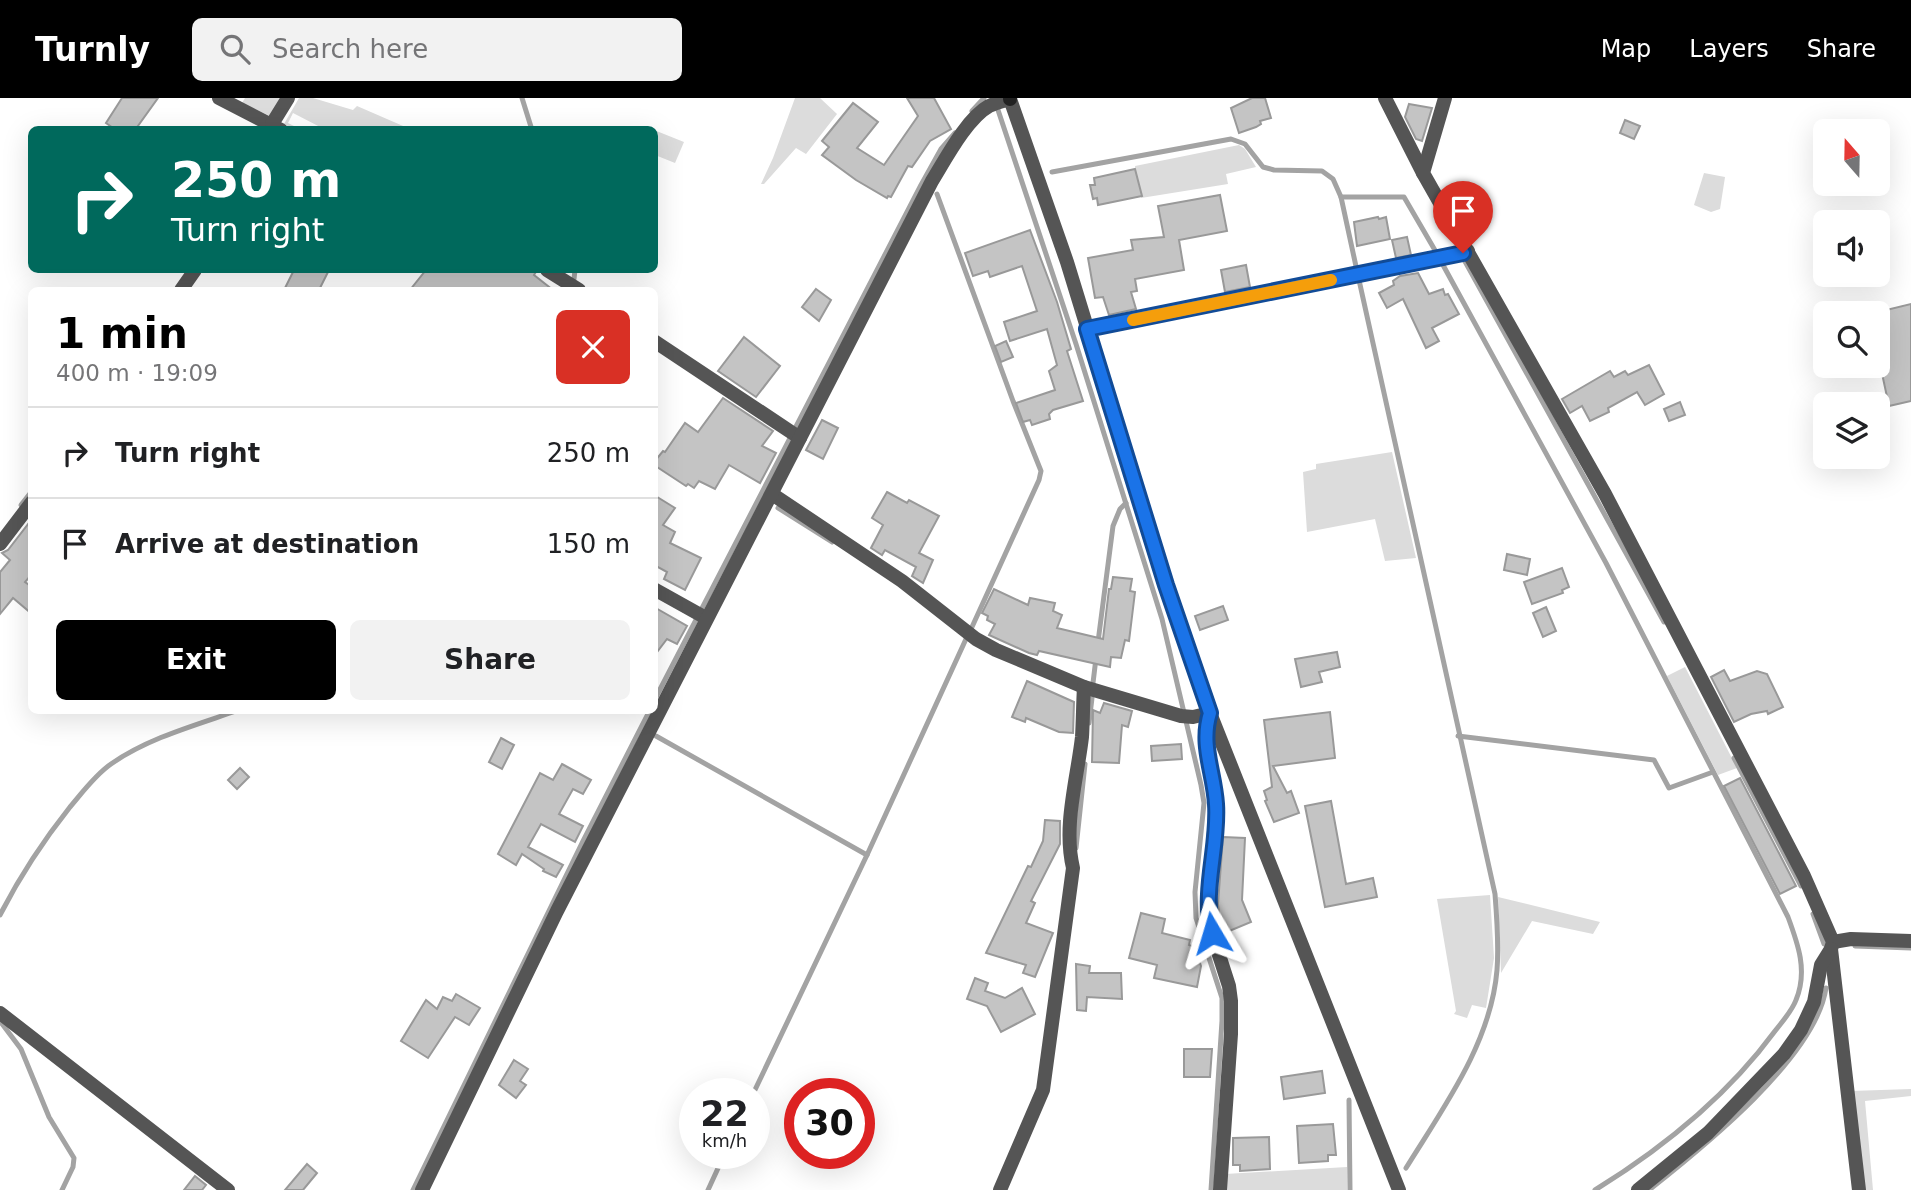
<!DOCTYPE html>
<meta charset="utf-8">
<style>
body{margin:0;font-family:"DejaVu Sans",sans-serif;background:#f2f2f2;color:#202124;height:100vh;display:flex;flex-direction:column;font-size:26px;white-space:nowrap}
*{box-sizing:border-box;margin:0}
p{font-size:23px;color:#757577}
.icon{flex:none;width:38px;height:38px;fill:none;stroke:currentColor;stroke-width:2;stroke-linecap:round;stroke-linejoin:round}
.map{position:relative;flex:1;overflow:hidden}
.sheet{position:absolute;left:28px;top:189px;width:630px;height:427px;display:flex;flex-direction:column;background:#fff;border-radius:10px;box-shadow:0 7px 28px #0002}
.sheet>*{flex:none}
.guide{position:absolute;left:28px;top:28px;width:630px;height:147px;border-radius:10px;box-shadow:0 7px 28px #0002;background:#00695c;color:#fff;overflow:hidden}
.needle{width:46px;rotate:340deg}
.controls{position:absolute;left:1813px;top:21px;display:grid;gap:14px}
.controls a{display:grid;place-items:center;width:77px;height:77px;border-radius:10px;background:#fff;box-shadow:0 7px 28px #0002;font-size:35px}
.speed{position:absolute;left:679px;top:980px;display:flex;gap:14px;font-size:35px;font-weight:700;text-align:center}
.speed>*{display:grid;place-content:center;width:91px;height:91px;border-radius:50%;background:#fff;box-shadow:0 7px 28px #0002;line-height:1}
.speed small{font-size:18px;font-weight:400}
.speed .limit{border:10px solid #d22;background:#fff;color:#111}
.pin{position:absolute;display:grid;place-items:center;width:60px;height:60px;color:#fff;margin:-72px -30px;border-radius:50% 50% 50% 0;rotate:-45deg;box-shadow:0 0 7px #0007}
.pin .icon{rotate:45deg}
.me{position:absolute;width:77px;margin:-38px;rotate:353deg;stroke-linejoin:round;filter:drop-shadow(0 0 5px #0008)}
.turn{display:flex;align-items:center;gap:24px;height:147px;padding:0 28px;font-size:32px}
.turn .icon{width:91px;height:91px;stroke-width:2.5}
.turn b{display:block;font-size:49px;line-height:60px}
.round{display:grid;place-items:center;flex:none;width:74px;height:74px;border-radius:10px;background:#f2f2f2}
.overview{display:flex;align-items:center;justify-content:space-between;height:119px;padding:0 28px}
h1{font-size:42px;font-weight:700;line-height:52px;color:#000}
.cta{display:flex;gap:14px;margin-top:auto;padding:14px 28px}
.cta a{flex:1;height:80px;border-radius:10px;background:#000;color:#fff;font-size:28px;font-weight:700;line-height:80px;text-align:center}
.cta a+a{background:#f2f2f2;color:#202124}
ul{padding:0;list-style:none}
li{display:flex;align-items:center;gap:21px;height:91px;padding:0 28px;border-top:2px solid #e0e0e0}
li div{flex:1}
li b{display:block;font-size:26px}
li em{font-style:normal}
header{display:flex;align-items:center;gap:42px;box-sizing:border-box;height:98px;padding:0 35px;background:#000;color:#fff}
header strong{font-size:33px}
nav{display:flex;gap:38px;margin-inline-start:auto;font-size:24px}
.search{width:490px;height:63px;background:#f2f2f2;display:flex;align-items:center;gap:18px;box-sizing:border-box;padding:0 24px;border-radius:10px;color:#757577;font-size:26px}
.map>svg:first-child{display:block}
.green{fill:#dcdcdc}
.lines{fill:none;stroke-linecap:round;stroke-linejoin:round}
.stream{stroke:#a3a3a3;stroke-width:5}
.building{fill:#c4c4c4;stroke:#999;stroke-width:2}
.street{stroke:#555;stroke-width:14}
.secondary{stroke:#222;stroke-width:14}
.route-casing{stroke:#114b97;stroke-width:18}
.route{stroke:#1a73e8;stroke-width:12}
.slow{stroke:#f59e0b;stroke-width:12}
</style>
<header>
<strong>Turnly</strong>
<div class="search"><svg class="icon" aria-label="search" viewBox="0 0 24 24"><circle cx="10" cy="10" r="6"/><path d="M15 15l6 6"/></svg>Search here</div>
<nav><a>Map</a><a>Layers</a><a>Share</a></nav>
</header>
<div class="map">
<svg width="1911" height="1092" viewBox="0 0 1911 1092">
<rect width="100%" height="100%" fill="#fff"/>
<!-- green -->
<g class="green">
<path d="M245,0H282L270,18L242,5Z"/>
<path d="M299,0H313L353,12L357,8L410,31H324L293,15L288,25L300,31H293L284,26Z"/>
<path d="M795,0H820L837,16L806,56L796,50L764,86H761L773,60Z"/>
<path d="M654,32L684,44L675,65L655,57Z"/>
<path d="M1239,47L1245,51L1256,69L1226,76L1228,86L1141,100L1135,68Z"/>
<path d="M1704,75L1725,79L1720,111L1711,114L1694,107Z"/>
<path d="M1392,354L1416,460L1385,463L1375,421L1307,434L1303,374L1316,371V366Z"/>
<path d="M1685,569L1737,670L1718,677L1667,578Z"/>
<path d="M1490,797L1494,860L1486,910L1472,907L1467,920L1454,916L1456,913L1437,801Z"/>
<path d="M1498,799L1600,824L1593,836L1532,823L1501,875Z"/>
<path d="M1911,991V998L1865,1003L1873,1092H1863L1851,993Z"/>
<path d="M1347,1069V1092H1224L1225,1076Z"/>
</g>
<g class="lines">
<!-- stream -->
<g class="stream">
<path d="M522,0L532,32"/>
<path d="M996,6L1076,246L1162,521L1201,687L1204,705L1195,794L1196,820L1222,900V923L1211,1092"/>
<path d="M972,13L984,0"/>
<path d="M1052,74L1231,41L1245,46L1263,69L1274,72L1322,73L1333,81L1341,99L1357,173"/>
<path d="M937,96L1013,303L1041,373L1039,382L972,529"/>
<path d="M1341,99H1404L1436,154"/>
<path d="M1462,158L1664,524"/>
<path d="M1443,167L1606,465L1788,819C1798,846 1808,873 1796,902C1792,913 1782,924 1775,933C1728,997 1663,1050 1595,1092"/>
<path d="M574,181L575,172"/>
<path d="M1359,182L1495,796C1497,821 1499,847 1497,872C1491,945 1443,1010 1406,1070"/>
<path d="M21,407L32,393"/>
<path d="M778,410L832,444"/>
<path d="M1098,544L1113,428L1120,411L1126,405"/>
<path d="M1093,585L1096,560"/>
<path d="M654,603L921,87L941,51L955,35"/>
<path d="M1089,625L1092,600"/>
<path d="M656,638L867,757"/>
<path d="M1458,638L1654,662L1669,690L1713,674"/>
<path d="M1734,660L1801,788"/>
<path d="M1076,750L1085,666"/>
<path d="M1813,816L1824,846"/>
<path d="M0,817C20,778 43,743 70,709C82,695 95,677 111,666C148,640 196,627 239,612"/>
<path d="M1855,848L1911,850"/>
<path d="M0,923L21,951L49,1019L74,1060L73,1069L62,1092"/>
<path d="M753,996L867,757L966,541"/>
<path d="M1349,1002L1350,1092"/>
<path d="M413,1092L583,743L650,612"/>
<path d="M708,1092L725,1055"/>
<path d="M1649,1092C1702,1050 1816,959 1826,890"/>
</g>
</g>
<!-- building -->
<g class="building">
<path d="M122,0H158L135,32H116L106,25Z"/>
<path d="M907,0H934L951,31L930,43L912,69L908,68L891,99L888,98L887,100L856,82L822,57L829,49L822,43L853,5L878,24L857,50L884,67L918,18Z"/>
<path d="M1252,0H1265L1271,20L1260,23L1261,26L1256,29L1239,35L1231,10Z"/>
<path d="M1409,6L1432,10L1422,43L1416,41L1405,19Z"/>
<path d="M1625,22L1640,28L1634,41L1620,35Z"/>
<path d="M1135,71L1142,98L1098,107L1097,100L1093,101L1090,87H1095L1094,80Z"/>
<path d="M1220,97L1227,133L1179,142L1184,172L1135,181L1137,193L1131,194L1136,211L1109,217L1103,199L1095,200L1088,160L1133,152L1131,142L1164,139L1158,108Z"/>
<path d="M1378,119L1379,121L1386,119L1390,141L1357,148L1354,124Z"/>
<path d="M1030,132L1057,204L1071,251L1067,253L1083,303L1053,312L1049,316L1050,321L1032,327L1030,322L1023,324L1016,305L1055,292L1049,273L1057,267L1047,231L1010,243L1004,224L1037,213L1022,168L990,179L988,173L973,178L965,155Z"/>
<path d="M1407,139L1411,157L1396,160L1392,142Z"/>
<path d="M1246,167L1250,189L1225,194L1221,172Z"/>
<path d="M294,172H329L319,192H284Z"/>
<path d="M426,172H537L534,177L553,192H410Z"/>
<path d="M1418,175L1429,196L1443,191L1445,197L1448,196L1459,216L1432,230L1439,243L1426,250L1403,201L1387,210L1379,195L1394,187L1393,183L1400,178Z"/>
<path d="M816,191L831,202L819,223L802,209Z"/>
<path d="M1911,206V303L1889,308L1878,257V214Z"/>
<path d="M744,239L780,268L756,299L718,273Z"/>
<path d="M1006,243L1013,259L1001,264L995,248Z"/>
<path d="M1649,267L1664,296L1645,307L1637,294L1608,310L1609,314L1590,323L1582,308L1570,315L1562,301L1610,273L1614,279L1625,273L1628,277Z"/>
<path d="M723,300L773,333L762,348L776,355L760,385L729,367L715,391L699,383L694,390L688,386L686,388L654,367V364L663,353L665,354L685,325L698,334Z"/>
<path d="M1680,304L1685,317L1669,323L1664,311Z"/>
<path d="M822,322L838,330L823,361L806,352Z"/>
<path d="M887,394L907,405L909,402L939,418L919,455L933,462L923,485L912,478L916,469L885,452L882,457L871,450L883,427L872,420Z"/>
<path d="M654,397L675,410L663,427L675,434L670,445L701,460L685,492L664,481L667,474L654,467Z"/>
<path d="M32,421V476L25,484L32,489V516L13,500L0,516V474L10,462L2,455L8,452Z"/>
<path d="M1507,456L1530,461L1527,477L1504,472Z"/>
<path d="M1562,470L1569,489L1562,492L1563,495L1532,506L1524,484Z"/>
<path d="M1113,479L1132,481L1130,493L1135,494L1129,543L1125,542L1121,560L1111,559L1110,569L1039,553L1037,557L1029,555L989,537L995,526L987,522L988,518L982,515L994,491L1028,507L1030,500L1055,505L1053,513L1062,517L1057,530L1103,541L1109,491H1111Z"/>
<path d="M1223,508L1228,522L1200,532L1195,518Z"/>
<path d="M654,509L687,528L677,546L667,541L654,558Z"/>
<path d="M1546,509L1556,533L1543,539L1533,515Z"/>
<path d="M1337,554L1340,569L1319,574L1322,584L1301,589L1295,561Z"/>
<path d="M1724,572L1730,583L1757,573L1767,576L1783,609L1768,616L1767,613L1751,616L1734,624L1711,579Z"/>
<path d="M1027,583L1074,604L1073,635L1059,634L1026,620L1025,624L1012,619Z"/>
<path d="M1104,605L1132,613L1128,629L1122,627L1119,665L1092,664L1093,612L1100,615Z"/>
<path d="M1330,614L1335,660L1273,668L1287,695L1291,693L1299,715L1274,724L1265,703L1267,702L1264,693L1272,689L1264,622Z"/>
<path d="M501,640L514,647L502,671L489,664Z"/>
<path d="M1181,646L1182,661L1152,663L1151,648Z"/>
<path d="M562,666L591,682L583,696L573,691L559,716L583,728L575,744L541,726L528,749L563,767L556,779L543,773L544,771L522,756L516,767L498,756L540,675L553,682Z"/>
<path d="M240,670L249,679L237,691L228,682Z"/>
<path d="M1740,680L1796,788L1780,796L1724,688Z"/>
<path d="M1331,703L1346,786L1373,780L1377,799L1325,809L1305,708Z"/>
<path d="M1045,722L1060,723V746L1031,803L1035,805L1026,825L1053,835L1035,879L1023,875L1026,867L986,855L1028,768L1031,769L1043,743Z"/>
<path d="M1223,739L1245,740L1242,802L1251,824L1222,836L1218,806Z"/>
<path d="M1141,815L1165,821L1162,835L1190,842L1189,847L1196,849L1193,863L1200,865L1201,868L1197,889L1154,880L1157,867L1129,860Z"/>
<path d="M1076,866L1090,868L1089,875H1121L1122,901L1087,899L1086,913L1077,912Z"/>
<path d="M975,880L988,885L985,893L1005,900L1022,890L1035,916L1001,934L987,908L967,901Z"/>
<path d="M456,896L480,910L469,927L455,919L428,960L401,943L426,902L437,911L443,899L452,903Z"/>
<path d="M1184,951H1212L1210,979H1184Z"/>
<path d="M514,962L528,971L520,983L526,987L516,1000L499,987Z"/>
<path d="M1322,973L1325,995L1284,1001L1281,979Z"/>
<path d="M1333,1026L1336,1057H1328V1063L1299,1065L1297,1028Z"/>
<path d="M1269,1039L1270,1071L1240,1073V1067H1233V1040Z"/>
<path d="M307,1066L317,1075L303,1092H285Z"/>
<path d="M195,1078L206,1087L202,1092H184Z"/>
</g>
<g class="lines">
<!-- street -->
<g class="street">
<path d="M219,0L281,32"/>
<path d="M1385,0L1423,75"/>
<path d="M1445,0L1423,75L1605,396L1804,778L1833,844L1831,851L1859,1092"/>
<path d="M272,26L288,0"/>
<path d="M547,172L579,192"/>
<path d="M181,192L195,172"/>
<path d="M1087,231L1458,157L1468,153"/>
<path d="M654,243L800,340"/>
<path d="M772,396L902,483L976,541L996,552L1084,589L1181,618L1193,619L1210,615"/>
<path d="M0,446L32,404"/>
<path d="M654,491L706,520"/>
<path d="M1210,615L1205,633L1216,708L1208,806L1212,835L1229,888L1231,903V936L1220,1092"/>
<path d="M1833,844L1851,841L1911,843"/>
<path d="M0,915L228,1092"/>
<path d="M422,1092L557,813L932,83C945,62 967,20 989,8C995,5 1003,3 1010,1L1067,164L1166,487L1210,615L1399,1092"/>
<path d="M1000,1092L1043,992L1073,770C1063,728 1077,682 1082,639C1083,622 1083,605 1084,589"/>
<path d="M1638,1092L1708,1035L1784,956L1801,932L1814,904L1821,867L1831,851"/>
</g>
<!-- secondary -->
<path class="secondary" d="M1010,0V1"/>
</g>
<g class="lines">
<defs>
<path id="route" d="M1212,835C1202,790 1219,749 1216,706C1214,674 1200,647 1210,615L1166,487L1087,231L1463,155"/>
</defs>
<!-- route casing -->
<use href="#route" class="route-casing"/>
<!-- route -->
<use href="#route" class="route"/>
<!-- slow -->
<path class="slow" d="M1133,222L1331,182"/>
</g>
</svg>
<div class="controls">
<a><svg class="needle" viewBox="-14 -14 28 28"><path d="M0-13l5 13h-10z" fill="#e53935"/><path d="M0 13l5-13h-10z" fill="#757577"/></svg></a>
<a><svg class="icon" aria-label="sound" viewBox="0 0 24 24"><path d="M4 9h4l5-4v14l-5-4H4zM17 9q2 3 0 6"/></svg></a>
<a><svg class="icon" aria-label="search" viewBox="0 0 24 24"><circle cx="10" cy="10" r="6"/><path d="M15 15l6 6"/></svg></a>
<a><svg class="icon" aria-label="layers" viewBox="0 0 24 24"><path d="M12 4l9 5-9 5-9-5zM3 14l9 5 9-5"/></svg></a>
</div>
<div class="speed"><div>22<small>km/h</small></div><div class="limit">30</div></div>
<div class="pin" style="left:1463px;top:155px;background:#d93025"><svg class="icon" aria-label="arrive" viewBox="0 0 24 24"><path d="M6 21V4h12l-3 4 3 4H6"/></svg></div>
<svg class="me" style="left:1212px;top:835px" viewBox="-20 -20 40 40"><path d="M0-17L14 15 0 8-14 15z" fill="#1a73e8" stroke="#fff" stroke-width="4"/></svg>
<div class="guide">
<div class="turn"><svg class="icon" aria-label="right" viewBox="0 0 24 24"><path d="M7 20v-9h11M14 6l5 5-5 5"/></svg><div><b>250 m</b>Turn right</div></div>
</div>
<section class="sheet">
<div class="overview"><div><h1>1 min</h1><p>400 m · 19:09</p></div><a class="round" style="background:#d93025;color:#fff"><svg class="icon" aria-label="close" viewBox="0 0 24 24"><path d="M6 6l12 12M18 6L6 18"/></svg></a></div>
<ul>
<li><svg class="icon" aria-label="right" viewBox="0 0 24 24"><path d="M7 20v-9h11M14 6l5 5-5 5"/></svg><div><b>Turn right</b></div><em>250 m</em></li>
<li><svg class="icon" aria-label="arrive" viewBox="0 0 24 24"><path d="M6 21V4h12l-3 4 3 4H6"/></svg><div><b>Arrive at destination</b></div><em>150 m</em></li>
</ul>
<div class="cta"><a>Exit</a><a>Share</a></div>
</section>
</div>
